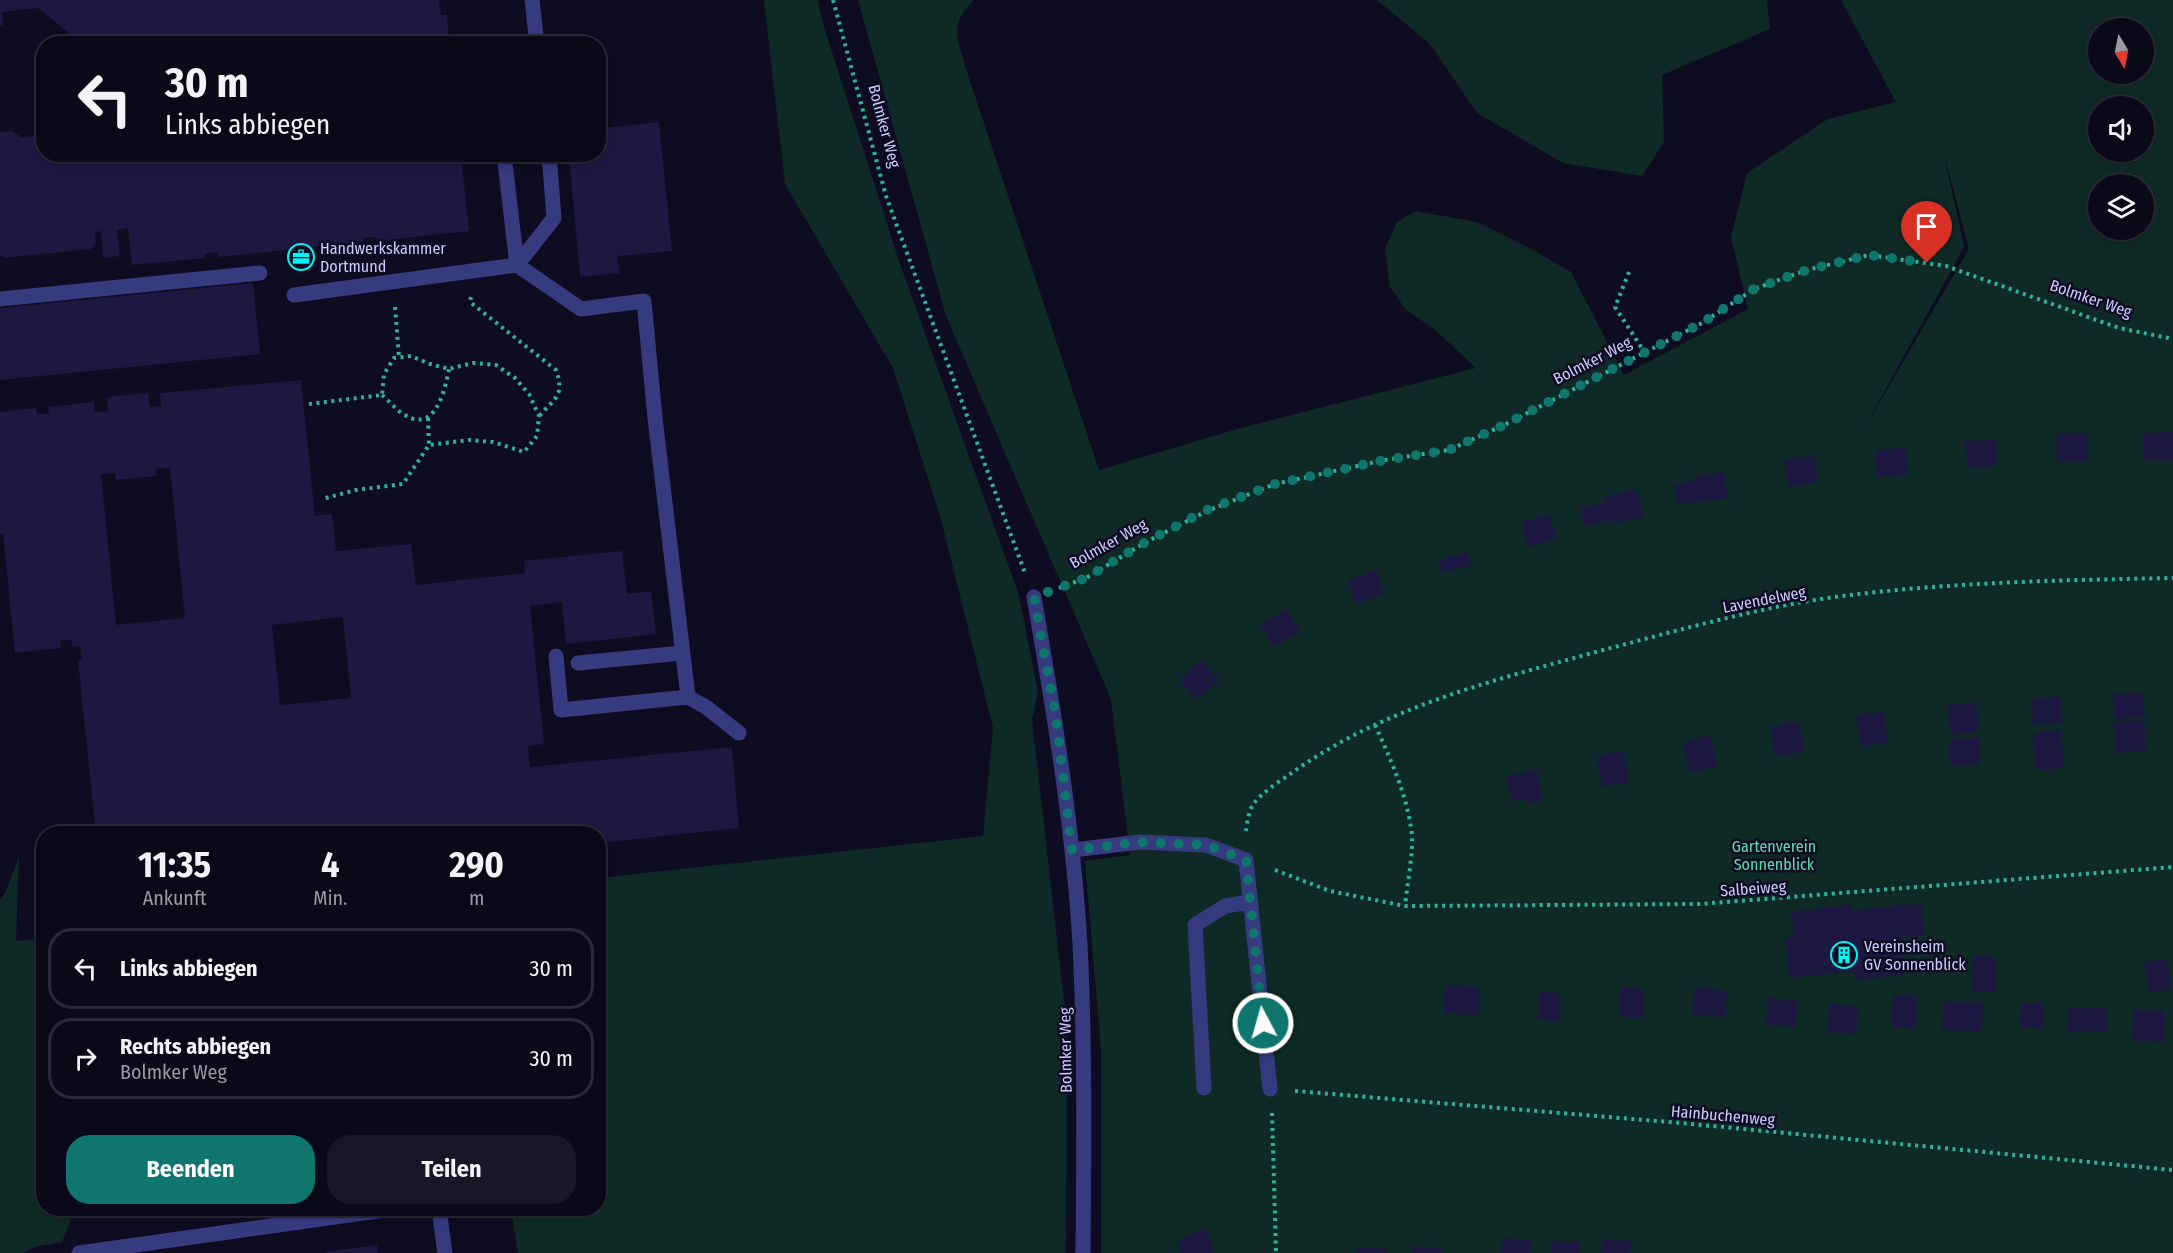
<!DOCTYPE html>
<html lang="de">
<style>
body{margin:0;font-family:"Fira Sans Condensed",sans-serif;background:#181725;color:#f1f3f6;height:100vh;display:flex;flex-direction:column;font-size:22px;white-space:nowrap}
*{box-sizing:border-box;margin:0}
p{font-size:20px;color:#999aa2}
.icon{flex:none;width:33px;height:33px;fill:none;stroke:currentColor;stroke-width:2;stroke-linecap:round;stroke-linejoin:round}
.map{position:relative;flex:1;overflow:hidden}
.drawer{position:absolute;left:36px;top:826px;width:570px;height:390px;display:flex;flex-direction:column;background:#0a0918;border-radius:24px;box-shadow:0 3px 9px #0003,0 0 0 2px #2a2a37}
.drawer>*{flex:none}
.guide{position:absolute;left:36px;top:36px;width:570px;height:126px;border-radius:24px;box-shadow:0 3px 9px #0003,0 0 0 2px #2a2a37;background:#0a0918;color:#f1f3f6;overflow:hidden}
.needle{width:39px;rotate:170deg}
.fabs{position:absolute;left:2088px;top:18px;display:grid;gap:12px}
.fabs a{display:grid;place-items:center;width:66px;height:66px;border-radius:50%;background:#0a0918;box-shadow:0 3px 9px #0003,0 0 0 2px #2a2a37;font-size:30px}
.pin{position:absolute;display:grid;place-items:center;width:51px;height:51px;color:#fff;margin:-62px -26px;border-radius:50% 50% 50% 0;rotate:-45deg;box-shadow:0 0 6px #0007}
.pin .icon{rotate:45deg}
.me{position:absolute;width:66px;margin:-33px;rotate:354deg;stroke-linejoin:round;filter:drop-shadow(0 0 4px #0008)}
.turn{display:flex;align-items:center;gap:21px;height:126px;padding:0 30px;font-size:27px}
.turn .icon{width:78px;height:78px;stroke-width:2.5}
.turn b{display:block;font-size:42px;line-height:51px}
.eta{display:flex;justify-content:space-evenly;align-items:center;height:102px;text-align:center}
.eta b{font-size:36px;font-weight:700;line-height:42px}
.action{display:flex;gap:12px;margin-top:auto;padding:12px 30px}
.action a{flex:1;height:69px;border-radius:24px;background:#0f766e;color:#fff;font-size:24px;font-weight:700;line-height:69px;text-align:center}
.action a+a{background:#181725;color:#f1f3f6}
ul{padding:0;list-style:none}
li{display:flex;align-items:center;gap:18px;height:81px;margin:0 12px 9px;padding:0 18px;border:3px solid #2a2a37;border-radius:24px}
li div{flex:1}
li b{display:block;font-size:22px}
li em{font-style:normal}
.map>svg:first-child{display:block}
.green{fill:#0f2a26;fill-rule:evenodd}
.building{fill:#1d1841;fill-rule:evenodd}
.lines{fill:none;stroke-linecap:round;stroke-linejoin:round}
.path{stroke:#2cb39e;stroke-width:4;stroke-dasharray:3 4.5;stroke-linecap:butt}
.minor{stroke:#363b80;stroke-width:15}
.route{stroke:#0f766e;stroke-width:10;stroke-dasharray:0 18}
.labels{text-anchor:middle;stroke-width:5;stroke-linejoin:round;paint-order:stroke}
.street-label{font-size:16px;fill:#cccbff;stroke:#0e0c20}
.poi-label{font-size:16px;fill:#cccbff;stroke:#0e0c20;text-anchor:start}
.park-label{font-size:16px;fill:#56e0b1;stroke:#0e0c20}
</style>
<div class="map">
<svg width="2173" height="1253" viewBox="0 0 2173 1253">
<rect width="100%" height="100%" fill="#0e0c20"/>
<!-- green -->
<g class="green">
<path d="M764,0H818L822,21L900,264L1019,595L1038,692L1032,720L1067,1026L1066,1253H518L511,1209H598L599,878L983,836L993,728L941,519L893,368L785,184Z"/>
<path d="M858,0H974C948,24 958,39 966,69L1099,470L1237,429L1476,368L1433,328L1406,310L1390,287L1385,248L1397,222L1415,211L1477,222L1533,250L1571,272L1624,375L1748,309L1731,237L1747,173L1828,119L1896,102L1841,0H2173V1253H1101V1049L1085,861L1130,855L1111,699L946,316ZM2098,28H2144V74H2098ZM2098,106H2144V152H2098ZM1944,154L1969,249L1861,434L1964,247ZM2098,184H2144V230H2098Z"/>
<path d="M1377,0H1767L1770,29L1662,75L1664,142L1642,176L1563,163L1477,113L1430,44Z"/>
<path d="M19,857L16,941L43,939L44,1209H69L71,1219L62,1242L34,1247L24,1253H0V900L5,893Z"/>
</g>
<!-- building -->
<g class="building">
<path d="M0,0H439L441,15H447L450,44H74L73,36L38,8L2,12L3,25H0Z"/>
<path d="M44,117V154H461L469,231L376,241V237L363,238V242L218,257L217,252L205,254V258L132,265L128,228L117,230L120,256L103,258L101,231L95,232L96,243L91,249L4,258L0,254V132L13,131L20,137L38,136L37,125Z"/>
<path d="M659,122L672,251L617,256L620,273L580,277L569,154H598V143L606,142L604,128Z"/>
<path d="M253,283L260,354L0,380V308Z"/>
<path d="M301,380L315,516L332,514L336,551L411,544L416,585L525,573L524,561L622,551L627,594L651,591L656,634L566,644L562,602L530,606L544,744L528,746L530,767L732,747L739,828L598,843V834H96L78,660H82L80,646L72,647V640L60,641L61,648L15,653L3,533L0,534V412L36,408L37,414H49L48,407L94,402L95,412L108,411L107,397L148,393L150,407L161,406L160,393ZM170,467L185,618L116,625L101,474L115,473L116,480L157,476L156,469ZM343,617L351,698L280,705L272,625Z"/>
<path d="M2173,432V459H2144V433Z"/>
<path d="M2087,433V461L2057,462V434Z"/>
<path d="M1996,440L1997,466L1967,467L1966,441Z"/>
<path d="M1905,447L1908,474L1878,477L1875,451Z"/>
<path d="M1814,455L1818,482L1788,487L1784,460Z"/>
<path d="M1724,472L1729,498L1677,504L1674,484L1695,481L1694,477Z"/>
<path d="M1637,489L1643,517L1612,524L1611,520L1585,526L1581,508L1607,502L1606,496Z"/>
<path d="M1549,514L1556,539L1528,547L1522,522Z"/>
<path d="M1468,552L1471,565L1443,573L1439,560Z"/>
<path d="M1376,570L1384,593L1356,604L1348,580Z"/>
<path d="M1287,609L1300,632L1273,647L1261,624Z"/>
<path d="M1201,660L1219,680L1197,700L1179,680Z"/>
<path d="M2142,692L2145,717L2115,719L2113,694Z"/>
<path d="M2061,697L2062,723L2033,725L2032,699Z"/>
<path d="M1976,702L1979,732L1951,735L1948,705Z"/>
<path d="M1884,712L1888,743L1860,746L1856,715Z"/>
<path d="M2144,720L2146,751L2116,753L2114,723Z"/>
<path d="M1799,722L1804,751L1775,756L1770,727Z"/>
<path d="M2061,730L2064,768L2036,770L2033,733Z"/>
<path d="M1711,736L1717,767L1689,772L1683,741Z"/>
<path d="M1979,738L1980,764L1951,766L1949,740Z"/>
<path d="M1624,751L1629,782L1602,787L1597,756Z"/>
<path d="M1537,770L1543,800L1526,803L1525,799L1512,801L1506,776Z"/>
<path d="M1921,904L1924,936L1901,938L1904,975L1856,980L1855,971L1789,978L1785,938L1794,937L1791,911L1852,905V910Z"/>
<path d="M1973,956L1996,957L1995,992L1972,991Z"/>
<path d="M2167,959L2171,989L2149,992L2145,962Z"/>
<path d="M1445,985L1480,987L1478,1015L1443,1013Z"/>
<path d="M1695,987L1728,991L1725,1017L1693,1014Z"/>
<path d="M1620,988L1644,989L1643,1018L1619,1016Z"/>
<path d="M1539,992L1560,993L1559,1021L1538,1020Z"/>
<path d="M1893,995L1917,996L1916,1028L1891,1027Z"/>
<path d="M1768,998L1798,1000L1795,1027L1766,1025Z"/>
<path d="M1943,1002L1983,1003L1982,1031L1942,1030Z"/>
<path d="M2022,1003L2044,1004L2043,1028L2020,1027Z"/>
<path d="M1830,1004L1858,1006L1856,1034L1828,1032Z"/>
<path d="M2069,1007L2106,1008V1032L2068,1031Z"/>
<path d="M2134,1010L2165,1011L2164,1042L2133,1041Z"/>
<path d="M1205,1228L1215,1253H1181L1176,1242Z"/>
<path d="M1503,1237L1530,1240L1529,1253H1502Z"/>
<path d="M1603,1238L1632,1242L1630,1253H1601Z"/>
<path d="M1553,1240L1580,1243L1579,1253H1551Z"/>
<path d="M377,1245L378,1253H326V1252Z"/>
<path d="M1413,1246L1442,1248L1441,1253H1413Z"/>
<path d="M1357,1247L1388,1249V1253H1357Z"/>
</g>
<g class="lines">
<!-- path -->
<g class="path">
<path d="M833,0L886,196L1025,573"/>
<path d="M1629,272L1615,307L1645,353"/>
<path d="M471,297L470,302L556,370C565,396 555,398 539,416"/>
<path d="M395,307L399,357"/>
<path d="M382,395C388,400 393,406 399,411C434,438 444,394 449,369"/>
<path d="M309,404L382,395L384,374L394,358L411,356L430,364L449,369L473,363L496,365L515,378L529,394L539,416L537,436L524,452L493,442L469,440L429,445L403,484L356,490L322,499"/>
<path d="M428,418L429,445"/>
<path d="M1059,588L1086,578L1146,542L1207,511L1275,484L1385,460L1449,450L1506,424L1702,323L1754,289L1807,270L1869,255L1946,266L2119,328L2173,339"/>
<path d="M1375,725C1391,760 1408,797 1412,836C1413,855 1407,886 1405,906"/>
<path d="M1246,831C1247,823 1249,809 1254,803C1264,791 1280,781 1293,772C1386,706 1498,679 1607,649C1687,628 1767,605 1850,595C1957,582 2065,580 2173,578"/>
<path d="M1275,870L1330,891L1405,906L1700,904L2173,867"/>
<path d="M1295,1091L1681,1123L2173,1170"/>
<path d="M1272,1113L1276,1253"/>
</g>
<!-- minor -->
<g class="minor">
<path d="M532,0L537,44"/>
<path d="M504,154L517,265"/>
<path d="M517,265L554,218L549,154"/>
<path d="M294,295L517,265L581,309L644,301L655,418L688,697L706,707L739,733"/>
<path d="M0,299L260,273"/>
<path d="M1034,597C1054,712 1073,827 1080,944C1085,1047 1084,1150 1083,1253"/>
<path d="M556,656L561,710L688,697"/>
<path d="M578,663L682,653"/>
<path d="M1073,850L1140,842L1206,845L1246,860L1270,1089"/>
<path d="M1204,1088L1195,925L1225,906L1250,902"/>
<path d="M439,1209L445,1253"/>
<path d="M79,1253L392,1209"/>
</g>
</g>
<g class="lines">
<!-- route -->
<path class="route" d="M1263,1023L1246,860L1206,845L1140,842L1072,850L1056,718L1034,597L1086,578L1146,542L1207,510L1275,484L1385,460L1449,450L1506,424L1702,323L1754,289L1807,270L1869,255L1927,263"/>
</g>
<!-- icons -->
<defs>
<symbol id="office-ring" viewBox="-11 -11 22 22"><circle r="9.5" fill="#0e0c20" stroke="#00f5f6" stroke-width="1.5"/><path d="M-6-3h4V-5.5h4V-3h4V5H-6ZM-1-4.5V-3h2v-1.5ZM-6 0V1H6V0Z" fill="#00f5f6"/></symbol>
<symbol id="building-ring" viewBox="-11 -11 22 22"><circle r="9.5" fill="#0e0c20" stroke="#00f5f6" stroke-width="1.5"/><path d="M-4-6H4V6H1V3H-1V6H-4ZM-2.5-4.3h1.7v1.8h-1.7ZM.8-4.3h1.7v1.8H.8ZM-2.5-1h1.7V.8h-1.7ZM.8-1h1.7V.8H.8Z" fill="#00f5f6"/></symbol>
</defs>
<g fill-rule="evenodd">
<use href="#office-ring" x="286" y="242" width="30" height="30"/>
<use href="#building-ring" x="1829" y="940" width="30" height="30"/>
</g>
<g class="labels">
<!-- street labels -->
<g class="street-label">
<text transform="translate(885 126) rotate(75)" y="6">Bolmker Weg</text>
<text transform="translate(2091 298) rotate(19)" y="6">Bolmker Weg</text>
<text transform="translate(1592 360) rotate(-27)" y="6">Bolmker Weg</text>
<text transform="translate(1108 543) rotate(-29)" y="6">Bolmker Weg</text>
<text transform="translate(1764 599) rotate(-11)" y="6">Lavendelweg</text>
<text transform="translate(1753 888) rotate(-4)" y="6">Salbeiweg</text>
<text transform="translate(1065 1050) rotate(-91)" y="6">Bolmker Weg</text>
<text transform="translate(1723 1115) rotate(5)" y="6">Hainbuchenweg</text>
</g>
<!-- poi labels -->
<g class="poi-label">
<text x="320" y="254">Handwerkskammer<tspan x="320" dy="18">Dortmund</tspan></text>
<text x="1864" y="952">Vereinsheim<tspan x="1864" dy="18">GV Sonnenblick</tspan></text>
</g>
<!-- park labels -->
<g class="park-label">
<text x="1774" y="852">Gartenverein<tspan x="1774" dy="18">Sonnenblick</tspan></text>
</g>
</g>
</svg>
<div class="fabs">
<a><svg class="needle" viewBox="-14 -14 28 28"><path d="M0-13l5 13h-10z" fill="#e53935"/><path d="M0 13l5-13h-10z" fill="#999aa2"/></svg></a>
<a><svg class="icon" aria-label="sound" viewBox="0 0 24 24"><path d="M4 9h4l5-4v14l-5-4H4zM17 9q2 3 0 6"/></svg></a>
<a><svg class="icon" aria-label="layers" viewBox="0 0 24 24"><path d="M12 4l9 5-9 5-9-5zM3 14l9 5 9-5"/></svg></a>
</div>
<div class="pin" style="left:1927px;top:263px;background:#d93025"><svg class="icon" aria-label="arrive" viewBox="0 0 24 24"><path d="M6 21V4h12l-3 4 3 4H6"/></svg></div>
<svg class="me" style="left:1263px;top:1023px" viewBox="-20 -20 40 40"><circle r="17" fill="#0f766e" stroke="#fff" stroke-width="3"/><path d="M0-11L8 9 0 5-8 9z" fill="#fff"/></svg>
<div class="guide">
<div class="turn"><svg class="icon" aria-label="left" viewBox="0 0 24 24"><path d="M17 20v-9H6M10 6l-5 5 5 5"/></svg><div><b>30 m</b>Links abbiegen</div></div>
</div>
<section class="drawer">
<div class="eta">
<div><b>11:35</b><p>Ankunft</p></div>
<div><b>4</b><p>Min.</p></div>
<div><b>290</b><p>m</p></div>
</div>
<ul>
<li><svg class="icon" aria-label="left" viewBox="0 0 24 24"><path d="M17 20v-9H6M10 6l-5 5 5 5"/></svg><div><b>Links abbiegen</b></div><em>30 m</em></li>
<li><svg class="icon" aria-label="right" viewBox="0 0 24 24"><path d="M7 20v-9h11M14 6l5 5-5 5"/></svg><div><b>Rechts abbiegen</b><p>Bolmker Weg</p></div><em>30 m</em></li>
</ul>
<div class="action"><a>Beenden</a><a>Teilen</a></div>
</section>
</div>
